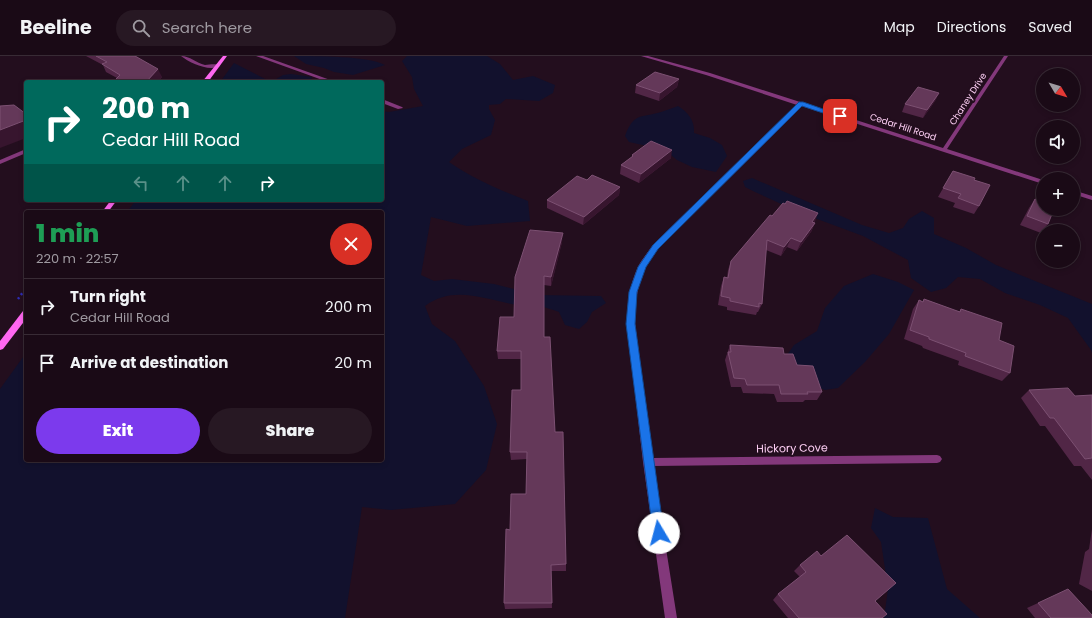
<!DOCTYPE html>
<meta charset="utf-8">
<style>
body{margin:0;font-family:Poppins,sans-serif;background:#271823;color:#f1f3f6;height:100vh;display:flex;flex-direction:column;font-size:15px;white-space:nowrap}
*{box-sizing:border-box;margin:0}
p{font-size:13px;color:#9f9aa1}
.icon{flex:none;width:22px;height:22px;fill:none;stroke:currentColor;stroke-width:2;stroke-linecap:round;stroke-linejoin:round}
.map{position:relative;flex:1;overflow:hidden}
.details{position:absolute;left:24px;top:154px;width:360px;height:252px;display:flex;flex-direction:column;background:#1a0a16;border-radius:4px;box-shadow:0 2px 6px #0003,0 0 0 1px #382b35}
.details>*{flex:none}
.banner{position:absolute;left:24px;top:24px;width:360px;height:122px;border-radius:4px;box-shadow:0 2px 6px #0003,0 0 0 1px #382b35;background:#00695c;color:#fff;overflow:hidden}
.needle{width:26px;rotate:128deg}
.buttons{position:absolute;left:1036px;top:12px;display:grid;gap:8px}
.buttons a{display:grid;place-items:center;width:44px;height:44px;border-radius:50%;background:#1a0a16;box-shadow:0 2px 6px #0003,0 0 0 1px #382b35;font-size:20px}
.pin{position:absolute;display:grid;place-items:center;width:34px;height:34px;color:#fff;margin:-17px;border-radius:8px;box-shadow:0 2px 6px #0006}
.me{position:absolute;width:44px;margin:-22px;rotate:352deg;stroke-linejoin:round;filter:drop-shadow(0 0 3px #0008)}
.turn{display:flex;align-items:center;gap:14px;height:84px;padding:0 12px;font-size:18px}
.turn .icon{width:52px;height:52px;stroke-width:2.5}
.turn b{display:block;font-size:28px;line-height:34px}
.lanes{display:flex;align-items:center;height:38px;padding:0 12px;background:#0003;justify-content:center;gap:20px;direction:ltr}
.lanes .off{opacity:.35}
.round{display:grid;place-items:center;flex:none;width:42px;height:42px;border-radius:21px;background:#271823}
.head{display:flex;align-items:center;justify-content:space-between;height:68px;padding:0 12px}
h1{font-size:24px;font-weight:800;line-height:30px;color:#1e9e55}
.action{display:flex;gap:8px;margin-top:auto;padding:8px 12px}
.action a{flex:1;height:46px;border-radius:24px;background:#7c3aed;color:#fff;font-size:16px;font-weight:800;line-height:46px;text-align:center}
.action a+a{background:#271823;color:#f1f3f6}
ul{padding:0;list-style:none}
li{display:flex;align-items:center;gap:12px;height:56px;padding:0 12px;border-top:1px solid #382b35}
li div{flex:1}
li b{display:block;font-size:15px}
li em{font-style:normal}
header{display:flex;align-items:center;gap:24px;box-sizing:border-box;height:56px;padding:0 20px;background:#1a0a16;border-bottom:1px solid #382b35}
header strong{font-size:19px}
nav{display:flex;gap:22px;margin-inline-start:auto;font-size:14px}
.search{width:280px;height:36px;background:#271823;display:flex;align-items:center;gap:10px;box-sizing:border-box;padding:0 14px;border-radius:22px;color:#9f9aa1;font-size:15px}
.map>svg:first-child{display:block}
.green{fill:#12112d}
.lines{fill:none;stroke-linecap:round;stroke-linejoin:round}
.path{stroke:#2e2db6;stroke-width:2.5;stroke-dasharray:2 3;stroke-linecap:butt}
.lane{fill:#83387b;fill-rule:evenodd}
.street{fill:#83387b;fill-rule:evenodd}
.secondary{fill:#ff67f1;fill-rule:evenodd}
.wall{fill:#512646}
.shaded-wall{fill:#37152e}
.building{fill:#643859;stroke:#7c5072}
.route{fill:#1a73e8;stroke:#114b97}
.labels{text-anchor:middle;stroke-width:4;stroke-linejoin:round;paint-order:stroke}
.far-street-label{font-size:9px;fill:#ffd0f6;stroke:#230e1e}
.street-label{font-size:11px;fill:#ffd0f6;stroke:#230e1e}
</style>
<header>
<strong>Beeline</strong>
<div class="search"><svg class="icon" aria-label="search" viewBox="0 0 24 24"><circle cx="10" cy="10" r="6"/><path d="M15 15l6 6"/></svg>Search here</div>
<nav><a>Map</a><a>Directions</a><a>Saved</a></nav>
</header>
<div class="map">
<svg width="1092" height="562" viewBox="0 0 1092 562">
<rect width="100%" height="100%" fill="#230e1e"/>
<!-- green -->
<g class="green">
<path d="M294,0C316,0 369,0 385,9L353,19L334,16L324,12L306,8Z"/>
<path d="M407,0H487L500,8L513,24L533,20L555,29L553,37L539,45L506,43L500,48L489,49V53L495,64L491,79L462,93L449,106C473,123 500,134 528,145L530,165L467,170L431,161L421,219L434,225L452,223L494,228L537,239L601,240L606,247L592,256L587,266L579,273L565,269L559,256C553,254 545,251 539,250C534,249 528,250 523,250C490,246 456,227 425,250L432,268L455,285L484,330L497,368L486,414L455,448L391,454L362,451L345,562H0V333L26,297V404H382V156H127L136,144H382V55L389,56L423,50L414,33L412,21L402,5Z"/>
<path d="M234,7L271,26H220Z"/>
<path d="M291,18L312,21L311,26H271L283,19Z"/>
<path d="M678,50C688,56 695,65 694,77L710,82L722,89L727,100L716,116L692,111L677,104L665,94L629,86L625,80C634,56 641,62 661,56C667,54 673,52 678,50Z"/>
<path d="M752,122L862,169L889,177L903,172L909,163L922,155L934,162V178L966,192L996,209L1092,248V297L1091,294L1068,262L1040,249L1005,237L980,223L958,221L946,232L931,236L911,222L908,204L863,180L801,157L755,136L745,131L743,125Z"/>
<path d="M873,218L898,226L914,234L889,278L865,306L838,332L825,334L812,329L798,318L787,299L794,289L817,275L825,252L844,230Z"/>
<path d="M875,452L893,461L928,462L947,533L980,562H884L888,533L881,486L871,472Z"/>
</g>
<g class="lines">
<!-- path -->
<path class="path" d="M18,243L26,232"/>
<!-- lane -->
<g class="lane">
<path d="M256,0H263L336,26H328Z"/>
<path d="M382,43L402,51L403,52L398,53L382,47Z"/>
<path d="M26,93V97L0,108V104Z"/>
</g>
<!-- street -->
<g class="street">
<path d="M181,0C190,0 196,7 205,9C210,9 216,7 220,10C209,16 190,7 181,0Z"/>
<path d="M641,0H648L710,17L943,92L1004,0H1008L947,93L1043,124V128L802,50L657,193C654,199 649,205 645,211C637,228 635,249 635,267L652,402L937,399L940,400L942,403L940,406L937,407L653,410L677,562H665L643,406L627,267C627,248 630,228 638,211C642,203 648,196 653,189L797,49L706,19Z"/>
<path d="M1073,134L1092,140V144L1073,138Z"/>
</g>
<!-- secondary -->
<g class="secondary">
<path d="M223,0H227L208,26H202Z"/>
<path d="M111,144H117L108,156H102Z"/>
<path d="M26,254V263L3,293L0,294V285L23,255Z"/>
</g>
</g>
<!-- wall -->
<g class="wall">
<path d="M86,0H135L162,21L157,26H113L117,22L106,16L103,9Z"/>
<path d="M679,23L677,31L659,45L635,37L636,29Z"/>
<path d="M939,37L935,45L923,62L902,56L905,48Z"/>
<path d="M632,99L671,102L639,127L620,118L621,109L632,101Z"/>
<path d="M953,115L974,124L979,150L974,158L953,151L955,147L938,141Z"/>
<path d="M587,124L620,131L619,139L583,169L547,152V144Z"/>
<path d="M1035,143L1048,168L1041,177L1020,169L1029,152Z"/>
<path d="M772,160L815,166L814,167H815L811,176L797,195L787,191L781,200L766,194L762,248L758,256H757L756,259L727,254V251L718,249L721,230L724,221L727,222L728,214L731,205Z"/>
<path d="M562,186L551,230L544,229V281L555,376L566,508V515H551L552,552L505,553L504,547L510,474L526,438L527,403L511,404L510,396L521,334V303H498L497,295L514,261Z"/>
<path d="M924,243L959,256L961,253L999,284L1010,317L1002,325L958,309L959,305L923,292L922,290L904,283L913,253L919,244L923,246Z"/>
<path d="M730,289L784,298L797,309L822,336L817,344H805L803,346H777L774,338L743,337L741,331H731L725,304Z"/>
<path d="M1029,334L1075,340L1092,339V424L1081,410H1074L1045,370H1040L1021,342Z"/>
<path d="M1092,473V535L1079,528L1085,496L1089,493Z"/>
<path d="M821,500L875,545L882,562H788L773,544L778,538L800,521L794,515L800,509Z"/>
<path d="M1038,547L1092,562H1035L1027,552Z"/>
</g>
<!-- shaded-wall -->
<g class="shaded-wall">
<path d="M158,13L162,21L157,26H146Z"/>
<path d="M679,23L677,31L659,45L660,37Z"/>
<path d="M939,37L935,45L923,62L927,54Z"/>
<path d="M26,64V82L0,92V74Z"/>
<path d="M672,94L671,102L639,127L641,118Z"/>
<path d="M620,131L619,139L583,169L584,161Z"/>
<path d="M818,157L815,166L808,174L812,166Z"/>
<path d="M815,167L811,176L797,195L801,186Z"/>
<path d="M563,177L562,186L551,230V221Z"/>
<path d="M791,182L787,191L781,200L784,191Z"/>
</g>
<!-- building -->
<g class="building">
<path d="M96,0H135L158,13L146,26H113L120,19L102,8L107,6Z"/>
<path d="M655,16L679,23L660,37L636,29Z"/>
<path d="M918,31L939,37L927,54L905,48Z"/>
<path d="M14,49L26,58V64L0,74V50Z"/>
<path d="M651,85L672,94L641,118L621,109L633,100L632,99Z"/>
<path d="M953,115L975,122L974,124L990,129L979,150L958,142L961,138L943,132Z"/>
<path d="M592,119L620,131L584,161L547,144L577,120L587,124Z"/>
<path d="M1035,143L1043,146V153H1054L1048,168L1027,160Z"/>
<path d="M787,145L818,157L812,166L815,167L801,186L791,182L784,191L767,184L762,248L759,247V251L730,245V242L721,240L724,221L728,222L731,205L770,159L772,160L783,147L785,148Z"/>
<path d="M530,174L563,177L551,221L544,220V281H550L555,376H563L566,508L551,509L552,547H504L506,473L510,474L511,438H526L527,396H510L512,334H521V295H497L500,261H514L515,221Z"/>
<path d="M924,243L960,256L961,253L1002,267L999,284L1014,290L1010,317L965,300L966,297L929,283V281L910,274L919,244L923,246Z"/>
<path d="M730,289L783,292L784,298H793L797,309L813,310L822,336H807L808,338H781L779,329H747L745,323L734,322L728,296H731Z"/>
<path d="M1068,332L1075,340L1092,339V402L1085,403L1054,362H1050L1029,334Z"/>
<path d="M847,479L896,527L875,545L887,558L882,562H799L778,538L806,516L800,509L817,495L821,500Z"/>
<path d="M1068,533L1092,559V562H1051L1038,547Z"/>
</g>
<!-- route -->
<path class="route" d="M799,46H803L843,60L838,62L802,50L658,193L646,211L637,236L635,268L664,477L663,481L659,483L654,481L653,477L626,268L629,236L638,211L653,189Z"/>
<g class="labels">
<!-- far-street labels -->
<g class="far-street-label">
<text transform="translate(968 43) rotate(-57)" y="3">Chaney Drive</text>
<text transform="translate(903 71) rotate(18)" y="3">Cedar Hill Road</text>
</g>
<!-- street labels -->
<g class="street-label">
<text transform="translate(792 392) rotate(-1)" y="4">Hickory Cove</text>
</g>
</g>
</svg>
<div class="buttons">
<a><svg class="needle" viewBox="-14 -14 28 28"><path d="M0-13l5 13h-10z" fill="#e53935"/><path d="M0 13l5-13h-10z" fill="#9f9aa1"/></svg></a>
<a><svg class="icon" aria-label="sound" viewBox="0 0 24 24"><path d="M4 9h4l5-4v14l-5-4H4zM17 9q2 3 0 6"/></svg></a>
<a>+</a>
<a>−</a>
</div>
<div class="pin" style="left:840px;top:60px;background:#d93025"><svg class="icon" aria-label="arrive" viewBox="0 0 24 24"><path d="M6 21V4h12l-3 4 3 4H6"/></svg></div>
<svg class="me" style="left:659px;top:477px" viewBox="-20 -20 40 40"><circle r="19" fill="#fff"/><path d="M0-13L10 11 0 6-10 11z" fill="#1a73e8"/></svg>
<div class="banner">
<div class="turn"><svg class="icon" aria-label="right" viewBox="0 0 24 24"><path d="M7 20v-9h11M14 6l5 5-5 5"/></svg><div><b>200 m</b>Cedar Hill Road</div></div>
<div class="lanes"><svg class="icon off" aria-label="left" viewBox="0 0 24 24"><path d="M17 20v-9H6M10 6l-5 5 5 5"/></svg><svg class="icon off" aria-label="ahead" viewBox="0 0 24 24"><path d="M12 20V5M6 11l6-6 6 6"/></svg><svg class="icon off" aria-label="ahead" viewBox="0 0 24 24"><path d="M12 20V5M6 11l6-6 6 6"/></svg><svg class="icon" aria-label="right" viewBox="0 0 24 24"><path d="M7 20v-9h11M14 6l5 5-5 5"/></svg></div>
</div>
<section class="details">
<div class="head"><div><h1>1 min</h1><p>220 m · 22:57</p></div><a class="round" style="background:#d93025;color:#fff"><svg class="icon" aria-label="close" viewBox="0 0 24 24"><path d="M6 6l12 12M18 6L6 18"/></svg></a></div>
<ul>
<li><svg class="icon" aria-label="right" viewBox="0 0 24 24"><path d="M7 20v-9h11M14 6l5 5-5 5"/></svg><div><b>Turn right</b><p>Cedar Hill Road</p></div><em>200 m</em></li>
<li><svg class="icon" aria-label="arrive" viewBox="0 0 24 24"><path d="M6 21V4h12l-3 4 3 4H6"/></svg><div><b>Arrive at destination</b></div><em>20 m</em></li>
</ul>
<div class="action"><a>Exit</a><a>Share</a></div>
</section>
</div>
